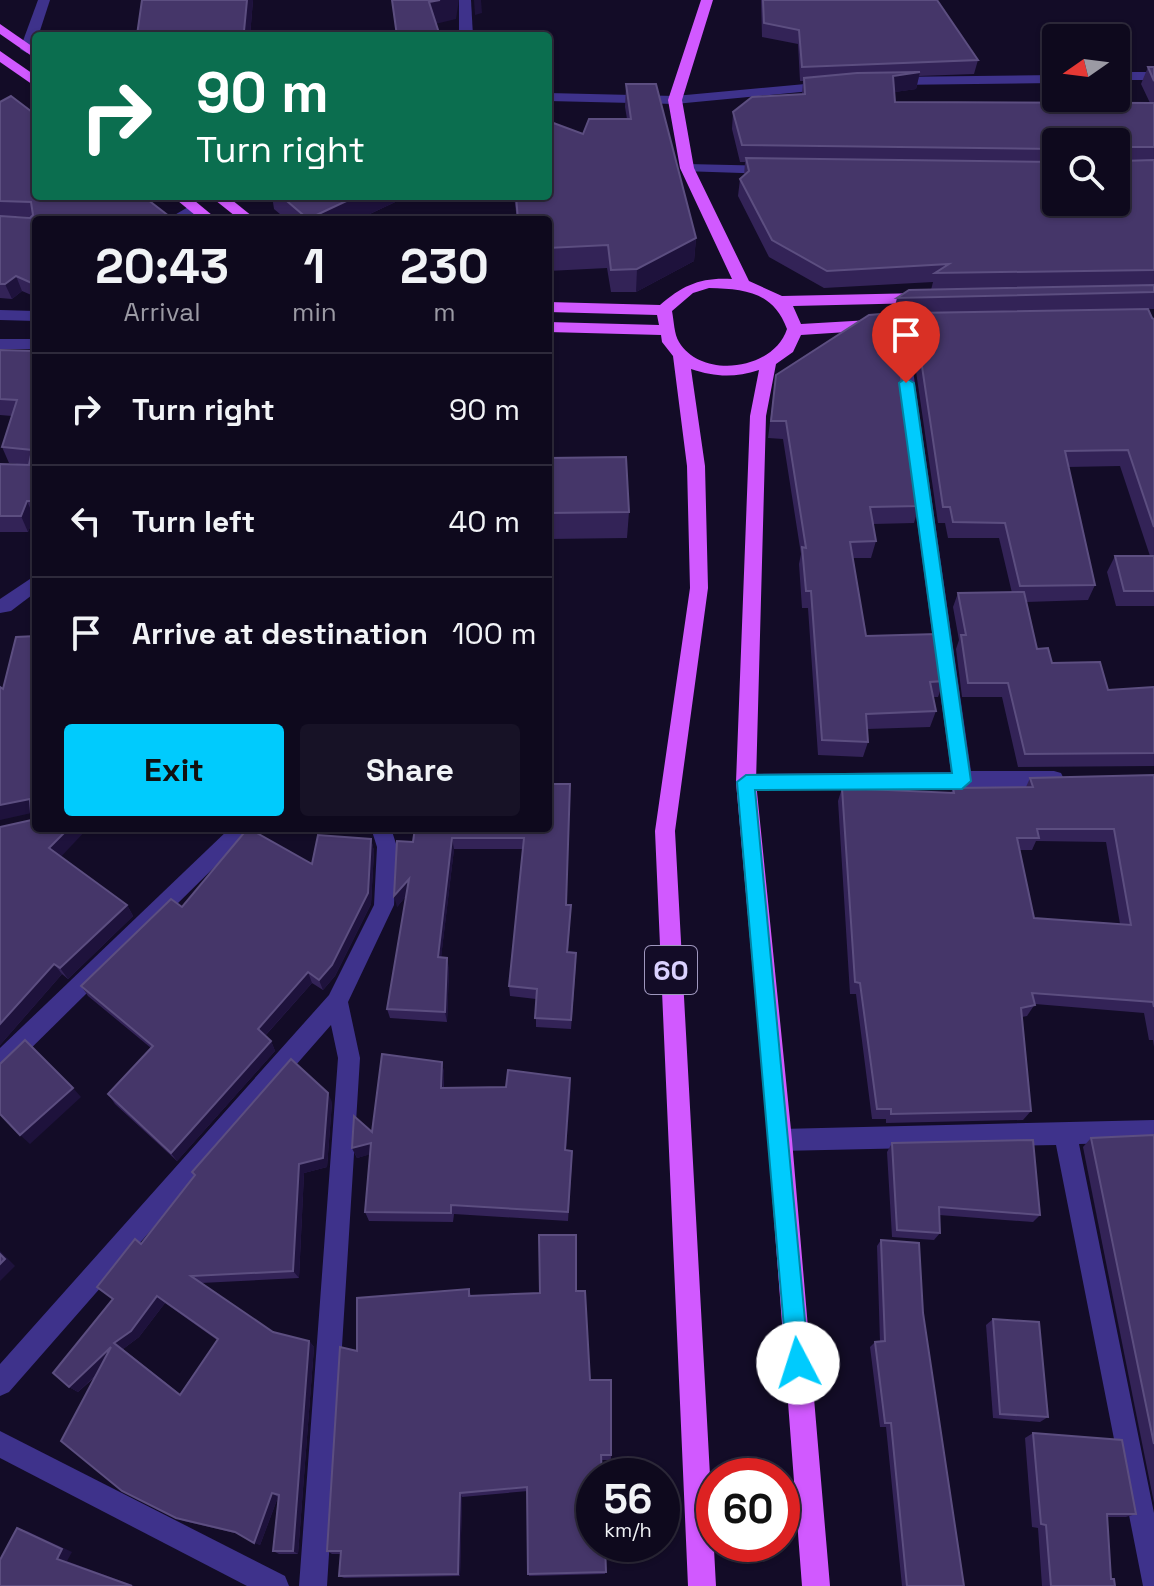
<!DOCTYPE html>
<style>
body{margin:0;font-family:"Space Grotesk",sans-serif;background:#171226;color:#f1f3f6;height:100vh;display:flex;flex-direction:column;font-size:30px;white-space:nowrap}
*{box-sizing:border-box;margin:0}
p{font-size:26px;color:#9b9aa4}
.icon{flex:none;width:44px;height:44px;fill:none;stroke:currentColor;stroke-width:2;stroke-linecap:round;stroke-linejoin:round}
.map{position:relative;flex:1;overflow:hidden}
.details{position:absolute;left:32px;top:216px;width:520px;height:616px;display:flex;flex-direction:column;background:#0e091d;border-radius:8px;box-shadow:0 2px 6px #0004,0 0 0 2px #2e2a3b}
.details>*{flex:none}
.hud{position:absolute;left:32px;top:32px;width:520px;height:168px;border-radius:8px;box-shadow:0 2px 6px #0004,0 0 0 2px #2e2a3b;background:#0b6e4f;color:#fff;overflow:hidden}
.needle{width:52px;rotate:256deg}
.fabs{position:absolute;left:1042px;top:24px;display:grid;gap:16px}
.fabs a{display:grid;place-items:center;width:88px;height:88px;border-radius:8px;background:#0e091d;box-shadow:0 2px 6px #0004,0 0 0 2px #2e2a3b;font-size:40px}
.speed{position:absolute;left:576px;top:1458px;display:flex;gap:16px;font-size:40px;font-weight:700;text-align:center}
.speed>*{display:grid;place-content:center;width:104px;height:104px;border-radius:50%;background:#0e091d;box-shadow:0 2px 6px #0004,0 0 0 2px #2e2a3b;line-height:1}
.speed small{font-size:20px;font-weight:400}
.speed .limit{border:12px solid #d22;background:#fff;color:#111}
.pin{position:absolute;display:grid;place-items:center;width:68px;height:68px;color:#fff;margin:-82px -34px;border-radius:50% 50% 50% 0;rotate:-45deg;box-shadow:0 0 8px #0007}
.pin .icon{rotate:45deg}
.me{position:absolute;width:88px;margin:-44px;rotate:355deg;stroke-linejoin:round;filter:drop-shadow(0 0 6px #0008)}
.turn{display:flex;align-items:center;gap:28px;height:168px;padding:0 32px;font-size:36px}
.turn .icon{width:104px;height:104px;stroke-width:2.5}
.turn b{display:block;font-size:56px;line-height:68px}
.eta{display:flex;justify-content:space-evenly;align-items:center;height:136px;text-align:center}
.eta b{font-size:48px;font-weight:700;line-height:56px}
.button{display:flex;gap:16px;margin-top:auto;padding:16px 32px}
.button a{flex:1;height:92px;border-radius:8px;background:#00cbfd;color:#111;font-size:32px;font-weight:700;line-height:92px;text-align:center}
.button a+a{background:#171226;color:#f1f3f6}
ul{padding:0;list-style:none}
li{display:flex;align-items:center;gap:24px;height:112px;padding:0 32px;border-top:2px solid #2e2a3b}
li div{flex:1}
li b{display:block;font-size:30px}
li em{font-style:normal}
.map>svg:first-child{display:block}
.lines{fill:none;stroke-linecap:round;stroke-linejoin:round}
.minor{fill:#3e328b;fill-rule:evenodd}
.major{fill:#d159ff;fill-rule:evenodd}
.wall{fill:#332357;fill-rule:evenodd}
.shaded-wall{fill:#1e123c}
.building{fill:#453669;stroke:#5c4e80;stroke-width:2;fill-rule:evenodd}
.route{fill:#00cbfd;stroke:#0084a4;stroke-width:2}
.labels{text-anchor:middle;stroke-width:8;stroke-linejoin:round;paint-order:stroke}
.shield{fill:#130c27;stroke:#9f97be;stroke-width:2}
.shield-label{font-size:28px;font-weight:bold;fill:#dbd2ff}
</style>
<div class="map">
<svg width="1154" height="1586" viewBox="0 0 1154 1586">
<rect width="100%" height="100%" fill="#130c27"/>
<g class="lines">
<!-- minor -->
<g class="minor">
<path d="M38,0H50L34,49L27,53L20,49Z"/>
<path d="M459,0H471L473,36H459Z"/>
<rect x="1116" y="72" width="38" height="8"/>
<path d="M1056,75V83L891,85L884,81L891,77Z"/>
<path d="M827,82L834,86L832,89L675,104L548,101V93L675,96Z"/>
<path d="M687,164L771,166L778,170L771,174L682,171L680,168Z"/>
<path d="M195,203L202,208C192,219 180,220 166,220Z"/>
<path d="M0,310L36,311V321L0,320Z"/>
<path d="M898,317L906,322L971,771H1054L1061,773L1064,779L1061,785L1054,787L746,790L739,788L736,782L739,776L746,774L951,772L890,322Z"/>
<rect x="0" y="339" width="36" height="10"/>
<path d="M36,575V592L11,611L0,613V599Z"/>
<path d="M230,828H254L8,1071L0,1074V1048Z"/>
<path d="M371,828H391L397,847L394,905L348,1002L360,1058L327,1586H299L338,1058L331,1025L9,1392L0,1396V1364L329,995L374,905L377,847Z"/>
<path d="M1154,1120V1142L1079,1144L1154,1513V1586H1143L1056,1145L780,1151L772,1148L768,1140L772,1132L780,1129Z"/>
<path d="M0,1431L285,1576L289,1586H247L0,1458Z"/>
</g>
<!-- major -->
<g class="major">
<path d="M701,0H713L682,100L694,168L749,281L782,296L922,293L930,298L922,303L793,306L801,324L939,316L947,321L939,326L801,335L793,352L776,364L766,416L756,782L792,1140L830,1586H802L768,1140L736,782L750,416L759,370C734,378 715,377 691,369L705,466L708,588L675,831L716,1586H688L655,831L690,588L687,466L673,356L662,342L661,335L548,332V322L659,325L657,315L548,312V302L660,305C683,285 701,277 732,279L680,168L668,100ZM709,288C746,289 773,292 787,329C774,370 702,380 679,342C674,334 674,321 672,311L693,293Z"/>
<path d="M0,24L36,49V59L0,34Z"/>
<path d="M0,51L36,76V87L0,62Z"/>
<path d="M172,196H189L218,220H201Z"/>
<path d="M210,196H227L257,220H240Z"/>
</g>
</g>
<!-- wall -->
<g class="wall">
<path d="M253,0L250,36H137V35Z"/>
<path d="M761,0H937L978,60L974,74L919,76L916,89L894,92L895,102L1150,103L1141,84L1148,67H1154V309H1148L1152,318L1154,319V606H1116L1107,572L1115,556H1150L1120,466L1068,467L1095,585L1088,600L1026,602L1037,649L1052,663L1108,690L1154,687V766L1018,767L1002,697H962L956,649L959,640L953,607L958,593H1012L999,538H948L945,523H938L910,330L914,314H893L897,298L931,290L933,282L824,288L769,257L738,196L740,179L744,176L745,162H740L732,129L733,112L802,94L803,81H800L798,44L762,37ZM1056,142L1116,202H1056Z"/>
<path d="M626,84L696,238L694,261L636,292H611L607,268L548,271V220H517L514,196H548L583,134L627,119L625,107Z"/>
<path d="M0,102L36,220V297L22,291L12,299L0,298V216L30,218L31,217L0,216Z"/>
<path d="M272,196H408L357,220H287L274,209Z"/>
<path d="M0,350L36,351V517H34L28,532H0V464L25,465L9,463L2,447L12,416L0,415Z"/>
<path d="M776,375L919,506L914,523L873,524L876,541L871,558H853L866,636L944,681L938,697H933L936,711L930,727L867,729L868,742L863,757L818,755L808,608H802L799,564L801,554L783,439L768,438Z"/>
<path d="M548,458L629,512L627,538L548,539Z"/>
<path d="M36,636V828L61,857L127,905L133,916L68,979L62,974L0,1045V827L35,819L31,813L3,689Z"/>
<path d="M1154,775V1047L1153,1040H1149L1144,1013L1035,1004L1027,1016L1022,1017L1031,1111L1023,1120L886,1123V1119H872L856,994H850L838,801L842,788L951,793L953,788L1026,787L1030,778ZM1036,841L1106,842L1120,924L1034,918L1019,850H1032Z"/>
<path d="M548,828L566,905H571L568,952L576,953V963L571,1029L536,1027V999L510,996L509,986L523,849H454L441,957L449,968L447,1022L390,1018L387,1009L406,896L397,907L413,842Z"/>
<path d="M371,839L374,851L371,904L335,976L323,990L312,983L265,1036L271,1041L275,1051L177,1161L115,1104L108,1094L151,1048L88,996L81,986L182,907L312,864Z"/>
<path d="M442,1062L444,1073V1088L506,1087L570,1078L566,1150L572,1161L568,1221L454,1214L453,1222L369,1221L365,1212L370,1154L357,1158L352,1148L372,1132Z"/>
<path d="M332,1102L327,1167L304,1173L299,1278L201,1283L273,1332L309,1341L314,1347L298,1554H279L273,1551L278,1497L260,1545L239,1534L184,1521L176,1518L96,1376L78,1392L69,1387L141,1244L194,1176L192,1172ZM165,1303L217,1340L180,1394L123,1349L139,1337Z"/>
<path d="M1154,1135V1503L1083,1147L1091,1138Z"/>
<path d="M892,1143L1040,1215L1033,1222L939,1215L940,1233L934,1240L892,1237L887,1152Z"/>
<path d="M881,1240L923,1313L964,1586H902L886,1427H880L870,1347L875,1342H880L877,1246Z"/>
<path d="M469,1289L471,1296L576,1291L590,1380L611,1455V1460H602L605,1574L529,1576L528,1491L462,1497L460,1576L344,1578L339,1576L341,1554H332L327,1551L357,1351Z"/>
<path d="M993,1319L1048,1417L1040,1422L993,1418L986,1325Z"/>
<path d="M1033,1433L1136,1514L1126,1517H1107L1111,1579L1115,1586H1042L1038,1528L1032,1527L1025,1438Z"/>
</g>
<!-- shaded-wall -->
<g class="shaded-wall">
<path d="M247,0H253L250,36H246L244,31Z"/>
<path d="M440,0H459L456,19L431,25L429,2Z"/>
<path d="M474,0H481L482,13L475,15Z"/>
<path d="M920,72L916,89L889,93L893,76Z"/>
<path d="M357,196H408L357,220H308V219Z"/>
<path d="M696,238L694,261L636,292L637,269Z"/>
<path d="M16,276L22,291L12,299L5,284Z"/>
<path d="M27,501L34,517L28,532L21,516Z"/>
<path d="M30,799L36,812L0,820V805Z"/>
<path d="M69,828H88L57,861L49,848Z"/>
<path d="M452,838L454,849L440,967L438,957Z"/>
<path d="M371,839L374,851L371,904L335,976L323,990L319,980Z"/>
<path d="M409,879L411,890L397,907L394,896Z"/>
<path d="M127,905L133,916L68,979L60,968Z"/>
<path d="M447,958L449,968L447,1022L445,1012Z"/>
<path d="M54,964L62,974L0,1045V1024Z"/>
<path d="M308,972L312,983L262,1039L258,1029Z"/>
<path d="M271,1041L275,1051L177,1161L171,1153Z"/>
<path d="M442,1062L444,1073L443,1099L441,1088Z"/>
<path d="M570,1078L571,1089L565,1160V1150Z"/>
<path d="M73,1088L81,1097L30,1144L20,1135Z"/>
<path d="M328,1093L332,1102L327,1167L304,1173L299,1278L293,1271L299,1164Z"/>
<path d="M371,1143L375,1153L357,1158L352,1148Z"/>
<path d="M0,1251L15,1266L0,1281Z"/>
<path d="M157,1296L165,1303L139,1337L123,1349L114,1343Z"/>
<path d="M309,1341L314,1347L298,1554L293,1551Z"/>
<path d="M111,1347L119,1353L78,1392L69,1387Z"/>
<path d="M272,1493L278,1497L260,1545L254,1543Z"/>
<path d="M460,1493L462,1497L460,1576L458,1574Z"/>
<path d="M17,1528L27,1531L72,1552L67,1561L135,1586H132L57,1559Z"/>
</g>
<!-- building -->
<g class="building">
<path d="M142,0H247L244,31L137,35Z"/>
<path d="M392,0H440L429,2L440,36H397Z"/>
<path d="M763,0H937L978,60L802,67L799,30L764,23Z"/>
<path d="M1148,67H1154V81Z"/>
<path d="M920,72L893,76L895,102L1154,103V147H1122L1119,158L1122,161L1154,160V270L935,273L949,264L827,271L772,240L740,179L749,171L746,158L1056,162V202H1116V142H1056V149L742,145L733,112L752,97L805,94L804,78L857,73Z"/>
<path d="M626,84H656L696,238L637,269L611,270L608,245L548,248V220H518L516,196H548V121L583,134L589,119H631Z"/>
<path d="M11,96L36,115V196H143L174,220H36V285L16,276L5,284H0V216L30,218L33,215L31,202L0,201V102Z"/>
<path d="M281,196H357L308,219Z"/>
<path d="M1154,285V292L897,298L909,290Z"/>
<path d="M1148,309L1152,318L1154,319V527L1128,450L1065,451L1095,585L1020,586L1005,523L953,522L950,507H943L914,313Z"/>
<path d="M892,313L919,506L870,507L876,541L850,542L866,636L937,634L944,681L930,682L936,711L866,714L868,742L822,740L811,591H806L802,547L806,548L786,421H771L776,375L869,315Z"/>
<path d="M0,350L36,351V501H27L21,516H0V464L29,465L32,450L2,447L17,400L0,399Z"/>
<path d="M626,457L629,512L548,513V458Z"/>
<path d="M1115,556H1154V591H1124Z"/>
<path d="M1024,592L1037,649L1048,648L1052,663L1100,662L1108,690L1154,687V753L1025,754L1008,683H968L961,635H966L958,593Z"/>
<path d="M36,636V817L31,813L30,799L0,805V687L3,689L16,637Z"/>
<path d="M1154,775V1007L1153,1002L1032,993L1035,1005L1021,1008L1031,1111L891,1114V1109H877L860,983L855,982L842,788L954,793L953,788L1033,787L1030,778ZM1037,829H1114L1131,925L1034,918L1017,838H1039Z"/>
<path d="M548,784H570L566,905H571L567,952L576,953L571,1020L535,1018L537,989L509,986L524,838H452L438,957L447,958L445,1012L387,1009L409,879L394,896L397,841L413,842L415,828H548Z"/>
<path d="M36,819V828H69L49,848L127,905L60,968L54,964L0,1024V827Z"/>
<path d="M248,828L312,864L318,835L371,839L368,893L332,965L319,980L308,972L258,1029L271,1041L171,1153L108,1094L153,1046L81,986L171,899L182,907Z"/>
<path d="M25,1040L73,1088L20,1135L0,1114V1064Z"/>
<path d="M382,1054L442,1062L441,1088L506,1087L508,1070L570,1078L565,1150L572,1151L568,1212L451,1205V1213L365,1212L371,1143L352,1148L354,1116L372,1132Z"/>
<path d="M291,1059L328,1093L323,1158L299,1164L293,1271L191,1276L273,1332L309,1341L293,1551H273L279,1495L272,1493L254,1543L235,1532L176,1518L122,1491L61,1441L111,1347L69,1387L53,1373L113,1299L97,1287L135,1239L141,1244L195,1175L192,1172ZM157,1296L218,1339L180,1395L114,1343L131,1331Z"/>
<path d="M1154,1135V1444L1091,1138Z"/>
<path d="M1033,1140L1040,1215L939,1207L940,1233L897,1230L892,1143Z"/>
<path d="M539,1235H576V1291H585L590,1380H611V1455H601L602,1476H594V1544H605L606,1572L528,1574L527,1487L460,1493L458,1574L339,1576L341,1551H327L340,1347L357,1351V1298L469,1289V1296L540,1293Z"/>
<path d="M881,1240L919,1243L923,1313L964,1586H907L891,1423H885L875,1342L885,1341Z"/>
<path d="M0,1254L5,1259L0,1264Z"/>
<path d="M993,1319L1039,1322L1048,1417L1000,1414Z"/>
<path d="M1033,1433L1122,1440L1136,1514H1107L1111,1579H1114L1115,1586H1051L1046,1525L1041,1524Z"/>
<path d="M17,1528L62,1549L57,1559L132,1586H0V1560Z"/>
</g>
<!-- route -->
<path class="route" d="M906,378L914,383L971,781L962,789L755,790L809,1363L806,1371L798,1375L790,1371L787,1363L737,782L746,775L952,773L899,383Z"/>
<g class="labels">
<!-- shield labels -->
<rect class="shield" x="645" y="946" width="52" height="48" rx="6"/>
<g class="shield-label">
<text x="671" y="980">60</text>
</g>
</g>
</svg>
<div class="fabs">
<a><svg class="needle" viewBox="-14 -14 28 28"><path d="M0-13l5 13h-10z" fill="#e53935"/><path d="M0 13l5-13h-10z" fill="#9b9aa4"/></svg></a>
<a><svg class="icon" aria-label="search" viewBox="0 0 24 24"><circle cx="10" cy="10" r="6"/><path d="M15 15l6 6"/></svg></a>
</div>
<div class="speed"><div>56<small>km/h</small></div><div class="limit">60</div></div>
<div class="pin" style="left:906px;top:383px;background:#d93025"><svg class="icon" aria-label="arrive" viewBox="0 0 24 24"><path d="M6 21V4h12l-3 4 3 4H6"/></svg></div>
<svg class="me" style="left:798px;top:1363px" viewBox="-20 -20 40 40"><circle r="19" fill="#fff"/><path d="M0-13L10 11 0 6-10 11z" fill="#00cbfd"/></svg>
<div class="hud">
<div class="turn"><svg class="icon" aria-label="right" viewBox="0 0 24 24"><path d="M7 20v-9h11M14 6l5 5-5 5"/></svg><div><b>90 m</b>Turn right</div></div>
</div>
<section class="details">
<div class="eta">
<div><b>20:43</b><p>Arrival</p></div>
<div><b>1</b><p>min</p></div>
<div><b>230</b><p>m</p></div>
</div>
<ul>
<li><svg class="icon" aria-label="right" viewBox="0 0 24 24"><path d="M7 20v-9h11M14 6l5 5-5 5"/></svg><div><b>Turn right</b></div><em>90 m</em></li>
<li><svg class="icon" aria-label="left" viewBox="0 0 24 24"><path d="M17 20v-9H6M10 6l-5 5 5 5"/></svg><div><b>Turn left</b></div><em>40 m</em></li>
<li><svg class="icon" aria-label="arrive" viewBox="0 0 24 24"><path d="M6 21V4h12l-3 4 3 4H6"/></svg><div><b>Arrive at destination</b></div><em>100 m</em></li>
</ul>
<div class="button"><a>Exit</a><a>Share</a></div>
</section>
</div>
